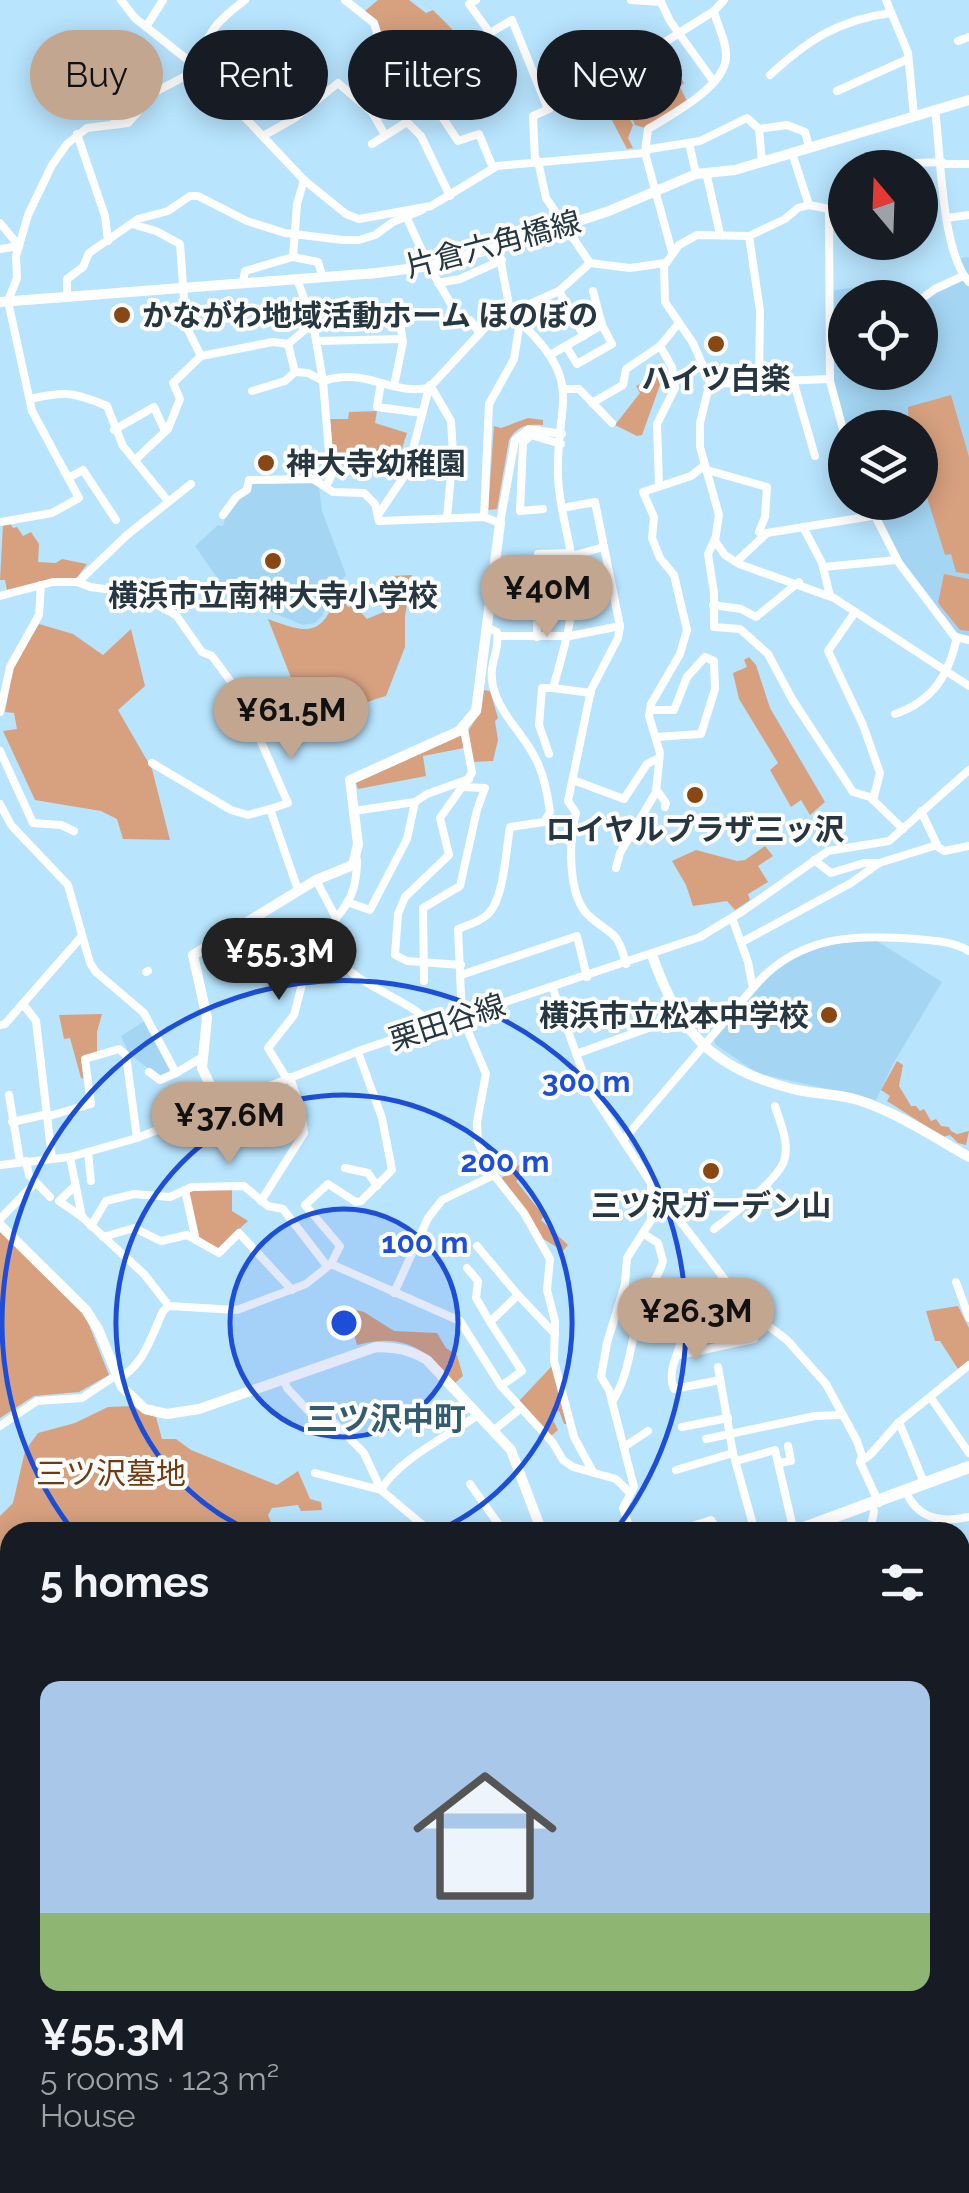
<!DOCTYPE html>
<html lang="en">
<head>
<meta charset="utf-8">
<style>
  :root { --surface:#171b24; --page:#20242c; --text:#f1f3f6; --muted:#9ea1a6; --line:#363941; --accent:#c2a690 }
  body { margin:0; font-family:Raleway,"Noto Sans JP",sans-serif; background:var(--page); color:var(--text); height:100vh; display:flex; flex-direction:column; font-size:38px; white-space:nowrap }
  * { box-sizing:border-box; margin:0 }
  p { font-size:32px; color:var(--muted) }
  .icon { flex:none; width:55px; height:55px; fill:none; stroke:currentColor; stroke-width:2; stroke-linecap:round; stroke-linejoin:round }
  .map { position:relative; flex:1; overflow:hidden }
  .sheet { position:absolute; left:0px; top:1522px; width:970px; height:672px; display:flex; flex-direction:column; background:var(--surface); border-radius:30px 30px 0 0; box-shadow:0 5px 25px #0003 }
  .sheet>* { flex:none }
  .guide { position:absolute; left:30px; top:30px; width:910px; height:90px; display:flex; gap:20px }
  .needle { width:65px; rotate:341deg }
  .fabs { position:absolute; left:828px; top:150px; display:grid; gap:20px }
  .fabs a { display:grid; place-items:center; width:110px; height:110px; border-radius:50%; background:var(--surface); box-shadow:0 5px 25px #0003; font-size:50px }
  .price { position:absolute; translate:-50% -85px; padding:0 22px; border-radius:35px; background:var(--accent); color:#111; font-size:32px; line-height:65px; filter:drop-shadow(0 2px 5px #0008) }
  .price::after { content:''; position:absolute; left:50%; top:60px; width:30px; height:22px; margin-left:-15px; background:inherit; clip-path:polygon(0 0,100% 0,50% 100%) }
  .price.current { background:#222; color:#fff }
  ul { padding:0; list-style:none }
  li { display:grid; align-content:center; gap:20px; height:530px; padding:0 40px }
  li+li { border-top:2px solid var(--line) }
  li span { display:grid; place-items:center; height:310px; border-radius:20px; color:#555 }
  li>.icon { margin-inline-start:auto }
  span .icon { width:180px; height:180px; fill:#fffc; stroke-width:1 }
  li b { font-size:42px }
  h2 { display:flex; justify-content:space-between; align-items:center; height:120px; padding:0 40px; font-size:42px }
  .pill { padding:0 35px; border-radius:45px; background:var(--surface); box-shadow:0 5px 25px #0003; font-size:35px; line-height:90px }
  .pill.current { background:var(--accent); color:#111 }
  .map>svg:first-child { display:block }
  .built { fill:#a4d6f4 }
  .green { fill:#d7a17f }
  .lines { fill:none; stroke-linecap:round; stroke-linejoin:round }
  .stream { stroke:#aea2dd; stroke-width:2.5 }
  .street { stroke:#fff; stroke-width:8 }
  .secondary { stroke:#fff; stroke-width:10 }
  .highway { stroke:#fff; stroke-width:12 }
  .ring { fill:none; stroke:#1d4ed8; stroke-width:5 }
  .poi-dot { fill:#884713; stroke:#fdfdfd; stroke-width:4 }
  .labels { text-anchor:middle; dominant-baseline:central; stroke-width:8; stroke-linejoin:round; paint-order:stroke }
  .street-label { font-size:30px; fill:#263741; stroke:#fdfdfd }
  .poi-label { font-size:30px; font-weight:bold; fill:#263741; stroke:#fdfdfd }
  .park-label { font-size:30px; fill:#713b12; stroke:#fdfdfd }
  .neighbourhood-label { font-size:32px; font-weight:bold; fill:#345c71; stroke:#fdfdfd }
  .centre { fill:#1d4ed8; stroke:#fdfdfd; stroke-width:5 }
  .ring-label { font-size:30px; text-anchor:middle; font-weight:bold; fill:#1d4ed8; stroke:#fdfdfd; stroke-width:8; stroke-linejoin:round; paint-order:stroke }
</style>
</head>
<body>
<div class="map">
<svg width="969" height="2193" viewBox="0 0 969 2193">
  <rect width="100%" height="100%" fill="#b8e4fd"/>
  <g class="built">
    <polygon points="969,257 969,640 957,637 897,560 869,503 920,502 920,428 845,428 834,398 831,291 891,281 895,297 845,298 845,372 920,372 920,300 963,276 956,259"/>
    <polygon points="311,483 319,487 322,511 346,575 333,593 322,616 315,623 303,625 266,610 264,604 220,582 195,546 218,525 223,526 226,515 253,484"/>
    <polygon points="877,941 942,982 893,1064 876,1100 757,1073 715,1044 714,1039 773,972 796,956 834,942"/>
    <polygon points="145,1021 170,1068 169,1072 160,1077 129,1054 121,1036"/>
    <polygon points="395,2185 652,2185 645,2193 403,2193"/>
  </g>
  <g class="green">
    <polygon points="378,0 409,0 426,13 433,10 452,29 450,35 438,42 448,59 464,52 481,79 486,76 488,79 485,86 493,98 485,100 479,87 446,100 441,93 431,98 381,41 375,21 365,11"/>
    <polygon points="595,45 614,78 611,81 633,125 628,138 633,148 627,149 583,65 592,60 586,50"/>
    <polygon points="666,54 684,83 680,87 687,101 645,128 635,125 613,81"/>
    <polygon points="659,374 660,385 642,435 637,436 615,425 640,393 636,386"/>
    <polygon points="951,395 969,457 969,574 956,572 951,554 945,555 920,475 920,428 909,427 908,407"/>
    <path d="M 377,411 L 375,423 L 407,433 L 397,464 C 374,456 355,462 333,456 L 330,419 L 348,419 L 349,412 Z"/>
    <path d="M 528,418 L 543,420 L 543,425 C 527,424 518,425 509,440 L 497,509 L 488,510 L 494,426 L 501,428 Z"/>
    <polygon points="10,523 13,528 17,527 23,536 31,532 39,544 38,562 56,563 62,559 87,564 76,579 7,591 5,580 0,580 3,524"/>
    <polygon points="944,574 969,579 969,631 960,630 938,603"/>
    <path d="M 412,575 L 405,616 L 405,647 L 386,696 C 358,703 338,721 308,721 L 268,619 C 308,634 321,637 338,594 L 348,607 L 354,605 L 367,619 L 393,608 L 392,576 Z"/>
    <polygon points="39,624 73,634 103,655 131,629 145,686 118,710 152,769 170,840 123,839 117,819 101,811 35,800 3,731 17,729 14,713 5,712 13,668"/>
    <polygon points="749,657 756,665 770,708 825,802 810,815 801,800 791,807 770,770 778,763 739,699 733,673 747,667 744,660"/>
    <polygon points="484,690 490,691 498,718 495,721 498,740 493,761 473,762 468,731 481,711"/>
    <polygon points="461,735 464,748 423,756 426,776 358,789 356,783"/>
    <polygon points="765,846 773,856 758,866 768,882 748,894 750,900 735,910 727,901 693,906 686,885 672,861 696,850 737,861 745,860"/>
    <polygon points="102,1014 97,1032 97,1052 83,1057 85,1079 81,1078 70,1038 64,1039 59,1015"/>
    <polygon points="897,1061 903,1065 899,1086 911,1106 916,1106 920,1111 924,1109 931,1121 936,1119 941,1126 949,1127 951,1131 957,1134 969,1131 966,1145 958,1143 950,1135 943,1137 887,1101 890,1096 881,1090"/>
    <polygon points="520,1164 526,1172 516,1181 544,1216 541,1220 568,1245 563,1251 540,1237 499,1180"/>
    <polygon points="232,1189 232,1211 248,1221 217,1249 197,1235 189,1195 190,1191"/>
    <polygon points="0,1230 85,1315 109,1375 79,1392 34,1396 0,1418"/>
    <polygon points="958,1306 969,1328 969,1362 958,1369 940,1341 935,1341 926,1311"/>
    <path d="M 347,1308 L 364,1312 L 394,1331 L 437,1333 L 446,1348 L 457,1355 L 463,1376 L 455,1383 C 426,1349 404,1332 357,1345 Z"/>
    <polygon points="552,1366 567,1424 564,1424 559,1411 550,1414 558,1430 551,1436 519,1401"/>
    <polygon points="133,1406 145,1414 156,1417 162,1439 176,1439 191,1450 277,1485 298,1471 310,1499 321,1502 322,1510 301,1511 298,1505 272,1508 268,1515 275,1532 10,1532 10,1590 0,1592 0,1516 13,1503 25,1451 38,1433 75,1423 108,1407"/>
    <polygon points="10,1973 10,2182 0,2178 0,1974"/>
    <polygon points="18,2185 219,2185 223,2193 38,2193"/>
  </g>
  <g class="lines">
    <polyline class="stream" points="0,1877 10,1871"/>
    <g class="street">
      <polyline points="121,0 135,18 199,69 304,180 346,214 359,219 431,206 497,166 645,153 650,149 700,141 747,118 759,129 787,125 805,132 809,147"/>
      <polyline points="345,0 374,23 380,42 425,91 458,141 479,134 493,168"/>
      <polyline points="476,0 469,4 490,33"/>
      <polyline points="631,0 661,2"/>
      <polyline points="660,0 670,21 714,82"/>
      <polyline points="886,0 908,53 914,116"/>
      <polyline points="146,27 163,0"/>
      <polyline points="958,41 969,37"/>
      <polyline points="456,53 512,20 548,109"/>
      <polyline points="638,59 714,11"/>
      <polyline points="110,63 143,107"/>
      <path d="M 770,75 C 808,40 838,20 891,13"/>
      <polyline points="85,83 119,124"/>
      <polyline points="837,91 908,59"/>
      <path d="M 935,110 C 941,154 941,251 969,282"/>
      <polyline points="759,129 762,162"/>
      <polyline points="77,134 105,216 108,241"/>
      <polyline points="263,136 295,118 338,83 372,112 385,135"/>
      <polyline points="689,143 696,174"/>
      <polyline points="372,144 407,122 421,136 450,196"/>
      <polyline points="792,153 809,205"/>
      <polyline points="535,161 533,116 549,109"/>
      <polyline points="538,161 546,198 590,263"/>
      <polyline points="942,164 969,164"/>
      <polyline points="909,168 915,163 942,162"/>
      <polyline points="706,172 720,234"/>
      <polyline points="845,204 829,209 809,205 798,208 785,219 749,236 697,235 679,245 664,266 665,302 693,343 710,382 700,423 700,447 719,515 715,541 725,555 739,564 834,598 969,686"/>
      <polyline points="829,209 830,381 845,437"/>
      <polyline points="406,216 429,266 460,320 470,320 480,333"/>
      <polyline points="947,218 969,215"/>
      <polyline points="0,223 19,246"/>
      <polyline points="132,224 156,231 180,244 186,326 201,356"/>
      <polyline points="749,236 760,311 759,382"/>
      <polyline points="498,247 512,321"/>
      <polyline points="0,249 19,246"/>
      <path d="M 672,252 L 645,153 L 648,129 C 671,115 725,87 726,57 C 727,41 717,26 714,11 L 724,0"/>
      <polyline points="293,257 297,204 304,180"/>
      <polyline points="297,279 313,323"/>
      <polyline points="243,282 245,271 293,257 318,262 323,278"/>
      <polyline points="438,283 460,279 502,260"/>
      <polyline points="559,291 584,336"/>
      <polyline points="67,296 67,279 83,267 89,253 138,219 168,211 190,196 198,196 247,221 285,233 343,240 359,240 375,235 393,222 422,210"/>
      <polyline points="920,300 935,289 963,276"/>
      <polyline points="317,341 402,339"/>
      <polyline points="288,344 295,372"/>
      <polyline points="566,346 577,364 612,344 602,325 593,291"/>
      <polyline points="550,355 602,325"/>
      <polyline points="793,380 815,456"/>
      <polyline points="381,383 377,407 422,413"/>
      <polyline points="710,384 830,379"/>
      <polyline points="430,385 451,421 453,453 447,518"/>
      <polyline points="394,386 403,342 397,302"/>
      <polyline points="565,389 579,389 612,423"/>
      <path d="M 252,391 L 285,381 L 295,372 L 308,373 L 323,381 C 368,367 387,395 429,388"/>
      <path d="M 30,399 C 65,391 74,392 107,406 L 123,446 L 168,501"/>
      <polyline points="592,403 623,385 626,369 660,346"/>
      <polyline points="114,430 154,407 165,431"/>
      <polyline points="136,459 168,429 180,399 173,383 201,356 273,342 288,344 313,323 323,381 331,476 326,487"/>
      <polyline points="707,470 767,487 765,517 759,532 762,535"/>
      <polyline points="68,478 83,470 116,520"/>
      <polyline points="191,484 127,535 78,582 90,587 135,593 176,615 202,652 212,656 240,694 288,803 270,809 298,890"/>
      <polyline points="659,486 657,424 675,388 672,367 660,346 679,323"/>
      <polyline points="868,502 899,563 955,637 969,640"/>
      <path d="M 562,508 L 595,502 L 620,626 L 618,638 L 591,690 L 568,801 L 576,813 C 569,839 567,894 588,915 C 612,937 617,928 626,964"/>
      <polyline points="543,509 520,511 523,443 531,435 561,444"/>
      <polyline points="223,515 236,497 247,490 249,480 313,479 333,492 364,493 375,504 379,521 484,517 500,523 515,440 529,429 562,434"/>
      <path d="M 378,515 L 407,472 L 429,388 L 493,319 L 520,322 C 587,384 555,403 558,477 C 559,505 568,533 572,560 C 578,605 565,646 553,688 L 542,688 L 539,725 L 549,754"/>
      <polyline points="484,517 489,404 514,359 520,322 530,304 559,291 590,263 630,268 665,263"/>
      <path d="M 1,522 L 52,513 L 79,498 L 32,411 L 8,301 L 17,278 L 16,256 L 28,215 L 52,165 L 67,144 L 87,128 L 128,123 L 155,92 L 199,69 C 203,35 218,20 245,0"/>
      <polyline points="803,527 822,563 830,596"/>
      <polyline points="715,539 708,554 714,593 714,627 740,629 768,654 792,699 853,792 870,797 903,829"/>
      <polyline points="571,556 604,547"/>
      <polyline points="736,562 767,533 872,516"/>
      <polyline points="823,567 897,560"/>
      <polyline points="0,596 53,582 78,582"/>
      <polyline points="571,603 613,593"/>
      <polyline points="713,605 741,609 756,617 799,582"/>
      <polyline points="855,612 828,651 863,725 880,773 873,800"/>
      <path d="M 487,627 L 497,632 C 501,653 485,665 495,693 C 504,720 529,739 539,766 C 545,780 548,797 550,812 L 544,822 L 510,827 C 506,850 504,899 488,914 C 480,922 468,925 458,929 L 462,1017 L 486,1074 L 477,1122 L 478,1142 L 494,1175 L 524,1213 L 550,1259 L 547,1290 L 555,1321 L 554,1361 L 574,1437 L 593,1472"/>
      <polyline points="498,636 570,636 620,626"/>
      <polyline points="537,637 538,554 571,553"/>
      <polyline points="553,688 591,693"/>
      <polyline points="650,710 674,710 687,677 705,657 714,661 715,689 701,734 656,737"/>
      <polyline points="0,712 10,667 39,615 41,585"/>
      <path d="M 895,714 C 933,701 949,675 957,637"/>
      <polyline points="0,751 33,823 61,825 74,831"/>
      <polyline points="152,763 231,810 248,815 270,809"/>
      <polyline points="573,780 624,799 647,764 659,758"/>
      <polyline points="656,789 666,803 665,807"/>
      <polyline points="0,804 11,825 68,885 90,963 96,972 144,1013 176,1073 201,1058"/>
      <polyline points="354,811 415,802 427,794 469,779"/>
      <polyline points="921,811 938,847 944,851 969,846"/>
      <path d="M 357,860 C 357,875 355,891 346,905 C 338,917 330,922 331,938 C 334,983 408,994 433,1026"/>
      <polyline points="814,860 831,873 864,863 879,863"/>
      <polyline points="616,868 620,853 656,792 660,753 649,716 651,704 680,654 687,630 674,575 660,558 652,538 654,517 643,492 691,476 705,465"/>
      <polyline points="316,880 335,916"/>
      <polyline points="347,902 370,910 407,839 415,802"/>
      <polyline points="732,918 748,962 752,984"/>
      <polyline points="742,942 851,883 879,863 937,845"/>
      <polyline points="461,965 407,961 395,955 398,914 405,897 449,855 440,818 472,773 464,729"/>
      <polyline points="146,972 148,971"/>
      <polyline points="461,975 577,936 587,977"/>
      <polyline points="424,981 423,908 460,886 477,810 485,788 463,787"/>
      <polyline points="553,989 588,1087 651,1183 651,1220 627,1258 625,1284 607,1343 601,1377 609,1390 634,1487 623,1508 631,1532"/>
      <polyline points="23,1004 36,1021 52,1159"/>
      <polyline points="0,1025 5,1024 82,936"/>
      <polyline points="576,1054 679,1017"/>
      <polyline points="149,1072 160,1080 176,1073"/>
      <polyline points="287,1079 268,1048 294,1015 310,954 331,935"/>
      <polyline points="9,1095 20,1161"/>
      <polyline points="49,1116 91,1104 85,1059 119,1049 126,1055 137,1138"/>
      <polyline points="12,1122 48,1114"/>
      <path d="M 624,1139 L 759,981 C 803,935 857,934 917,939 C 935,941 953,941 969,951"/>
      <polyline points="88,1152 91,1181"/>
      <polyline points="70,1157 82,1217 144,1274 169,1306"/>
      <polyline points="26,1161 29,1175 50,1197"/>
      <polyline points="0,1165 70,1157 137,1138 364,1049 700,937 743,911 828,851 889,841 969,770"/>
      <polyline points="345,1168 368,1173 377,1186"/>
      <polyline points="651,1183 749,1311 787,1340 826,1384 857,1441 862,1456 860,1462 879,1503"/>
      <polyline points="74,1187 59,1201 82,1217"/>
      <polyline points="185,1190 195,1236"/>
      <polyline points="261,1201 304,1133 301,1110 290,1077"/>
      <polyline points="0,1219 35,1183"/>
      <polyline points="91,1226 106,1201 134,1194 170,1197 192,1187 244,1186 268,1206 283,1209 327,1266"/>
      <path d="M 714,1229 C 731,1216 777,1181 784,1161 C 790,1144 780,1122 775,1106"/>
      <polyline points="103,1237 134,1228 161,1241 187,1235 219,1253 239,1233 292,1290"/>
      <polyline points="477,1246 518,1295"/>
      <polyline points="331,1264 340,1246 305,1205 328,1184 356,1202 361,1201 392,1170 382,1118 358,1052"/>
      <polyline points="467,1268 478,1281 476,1298 490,1322"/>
      <polyline points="956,1282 969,1318"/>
      <polyline points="394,1293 428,1218 442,1200 494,1175"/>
      <path d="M 683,1333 C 680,1353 666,1370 674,1389 L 720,1380"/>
      <polyline points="680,1355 754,1339 752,1314"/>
      <polyline points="718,1367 733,1453 755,1532"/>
      <path d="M 117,1379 C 143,1368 152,1335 163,1311 L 169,1306 L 237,1310 L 306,1284 L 331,1264 L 460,1321 L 501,1386 L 553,1443 L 563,1460 L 573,1467 L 616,1479 L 629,1492"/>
      <polyline points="284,1379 287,1388 315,1418 331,1419 364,1453 381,1490 431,1532"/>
      <polyline points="501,1386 522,1371 490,1322 518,1295 555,1334"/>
      <polyline points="931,1398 969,1453"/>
      <path d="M 612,1402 C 629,1376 631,1342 639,1312 C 644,1294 658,1280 663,1261 L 658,1243 L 644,1234"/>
      <polyline points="899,1422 925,1485"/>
      <polyline points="0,1426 37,1401 82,1398 115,1376"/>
      <polyline points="682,1427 728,1418"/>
      <polyline points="494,1430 520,1409"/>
      <polyline points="706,1439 815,1416 841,1415"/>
      <polyline points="624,1447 648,1431"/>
      <polyline points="736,1461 775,1450 794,1532"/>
      <polyline points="860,1462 870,1455 899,1422 969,1365"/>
      <polyline points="779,1463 791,1461 788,1446"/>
      <polyline points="676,1470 733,1453"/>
      <polyline points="315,1473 381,1490"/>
      <polyline points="470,1484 504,1532"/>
      <path d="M 381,1490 C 397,1460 450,1435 478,1415"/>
      <path d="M 909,1498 C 923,1521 945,1522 969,1517"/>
      <polyline points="674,1532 711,1520 719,1532"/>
      <polyline points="870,1532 874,1511"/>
      <polyline points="0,1598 10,1595"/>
      <polyline points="960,1611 969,1597"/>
      <polyline points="960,1646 969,1648"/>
      <polyline points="0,1754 10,1751"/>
      <polyline points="0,1799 10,1827"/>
      <polyline points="960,1867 969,1862"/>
      <polyline points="960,1970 969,1963"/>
      <polyline points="960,2090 969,2101"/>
      <polyline points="219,2185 223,2193"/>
      <polyline points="261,2185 273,2193"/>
      <polyline points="955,2185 959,2193"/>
      <polyline points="378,2188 396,2189 400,2193"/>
      <polyline points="42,2193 54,2185"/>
      <polyline points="307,2193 313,2185"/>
      <polyline points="846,2193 850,2185"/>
      <polyline points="917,2193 922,2185"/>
    </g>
    <g class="secondary">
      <polyline points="0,302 377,273 429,266 498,247 609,211 696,174 735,170 969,100"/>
      <path d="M 652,955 C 680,1034 713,1070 797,1090 C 817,1094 838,1094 858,1100 C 896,1112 934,1137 969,1157"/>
      <polyline points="220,1106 202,1068 207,1018 193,955 316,880 353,865 358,844 350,780 459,731 476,711 500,523"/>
      <path d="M 0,1225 L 86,1310 L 98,1329 L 122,1387 L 145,1409 L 167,1414 L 199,1409 L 376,1347 C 396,1347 410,1350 427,1360 L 511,1450 L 542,1532"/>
      <polyline points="960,1721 969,1720"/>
      <polyline points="960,2006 969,1999"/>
      <polyline points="0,2178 10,2182"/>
      <polyline points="18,2185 38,2193"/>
      <polyline points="652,2193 660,2185"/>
    </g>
    <g class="highway">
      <polyline points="793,1532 969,1467"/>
      <polyline points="0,1811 10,1807"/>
    </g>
  </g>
  <circle cx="344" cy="1323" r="114" fill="#1d4ed8" fill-opacity=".12"/>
  <g class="ring">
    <circle cx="344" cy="1323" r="114"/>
    <path d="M253 1532A228 228 0 1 1 435 1532"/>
    <path d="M73 1531A342 342 0 1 1 615 1531"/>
  </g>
  <g class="poi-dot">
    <circle cx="122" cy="315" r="10"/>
    <circle cx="716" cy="344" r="10"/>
    <circle cx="266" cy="463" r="10"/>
    <circle cx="273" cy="561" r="10"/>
    <circle cx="695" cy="795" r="10"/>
    <circle cx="829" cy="1015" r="10"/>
    <circle cx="711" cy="1171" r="10"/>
  </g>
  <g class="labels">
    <g class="street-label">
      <text transform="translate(493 244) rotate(-15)">片倉六角橋線</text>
      <text transform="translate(447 1022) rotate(-18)">栗田谷線</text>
    </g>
    <g class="poi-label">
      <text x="142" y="315" text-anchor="start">かながわ地域活動ホーム ほのぼの</text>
      <text x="716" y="378">ハイツ白楽</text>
      <text x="286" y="463" text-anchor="start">神大寺幼稚園</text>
      <text x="273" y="595">横浜市立南神大寺小学校</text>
      <text x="695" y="829">ロイヤルプラザ三ッ沢</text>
      <text x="809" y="1015" text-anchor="end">横浜市立松本中学校</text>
      <text x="711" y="1205">三ツ沢ガーデン山</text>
    </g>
    <g class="park-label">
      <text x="111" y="1473">三ツ沢墓地</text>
    </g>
    <g class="neighbourhood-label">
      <text x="386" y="1418">三ツ沢中町</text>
    </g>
  </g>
  <circle cx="344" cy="1323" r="15" class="centre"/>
  <g class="ring-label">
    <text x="586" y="1092">300 m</text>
    <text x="505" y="1172">200 m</text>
    <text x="425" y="1253">100 m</text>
  </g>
</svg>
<div class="fabs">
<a><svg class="needle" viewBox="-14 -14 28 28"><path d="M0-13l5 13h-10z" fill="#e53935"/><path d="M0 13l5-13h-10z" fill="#9ea1a6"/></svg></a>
<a><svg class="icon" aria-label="locate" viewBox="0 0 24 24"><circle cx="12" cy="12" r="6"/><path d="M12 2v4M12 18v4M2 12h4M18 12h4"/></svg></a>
<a><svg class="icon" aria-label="layers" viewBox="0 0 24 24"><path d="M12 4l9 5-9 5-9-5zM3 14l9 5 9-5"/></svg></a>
</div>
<b class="price" style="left:547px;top:640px">¥40M</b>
<b class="price" style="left:291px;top:762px">¥61.5M</b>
<b class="price current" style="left:279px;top:1003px">¥55.3M</b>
<b class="price" style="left:229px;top:1167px">¥37.6M</b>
<b class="price" style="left:696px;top:1363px">¥26.3M</b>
<div class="guide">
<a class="pill current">Buy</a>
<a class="pill">Rent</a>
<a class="pill">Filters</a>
<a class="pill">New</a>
</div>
<section class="sheet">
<h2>5 homes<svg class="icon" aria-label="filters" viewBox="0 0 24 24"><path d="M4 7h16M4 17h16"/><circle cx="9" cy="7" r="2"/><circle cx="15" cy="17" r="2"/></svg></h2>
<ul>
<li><span style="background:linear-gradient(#a9c7e8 75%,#8fb573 0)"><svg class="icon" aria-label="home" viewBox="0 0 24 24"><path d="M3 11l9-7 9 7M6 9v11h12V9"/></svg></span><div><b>¥55.3M</b><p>5 rooms · 123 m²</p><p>House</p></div></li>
</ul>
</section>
</div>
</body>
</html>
